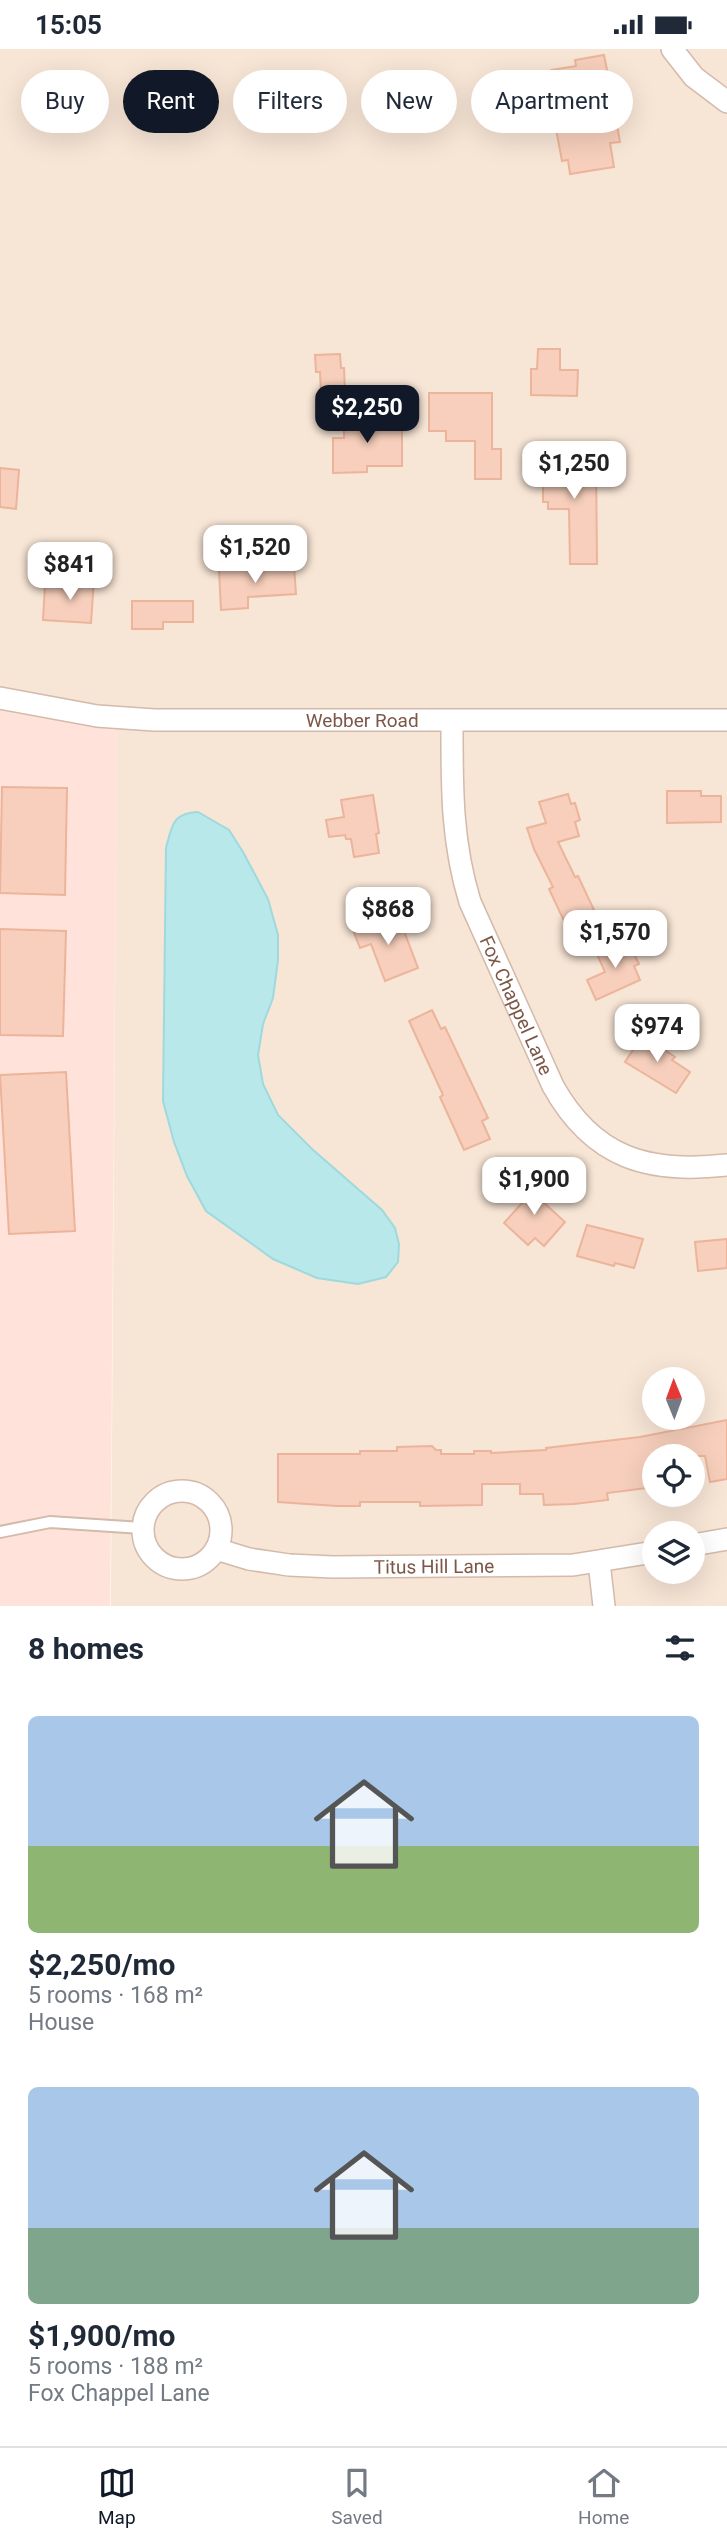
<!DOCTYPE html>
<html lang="en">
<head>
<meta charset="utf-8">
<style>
  :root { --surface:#fff; --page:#f6f6f7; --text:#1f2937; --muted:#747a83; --line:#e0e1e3; --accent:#111827 }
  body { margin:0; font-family:Roboto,sans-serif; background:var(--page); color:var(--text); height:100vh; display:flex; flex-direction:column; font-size:26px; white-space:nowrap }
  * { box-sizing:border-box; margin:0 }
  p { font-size:23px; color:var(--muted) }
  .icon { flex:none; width:38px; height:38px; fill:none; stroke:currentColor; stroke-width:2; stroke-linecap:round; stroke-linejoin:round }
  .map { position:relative; height:1557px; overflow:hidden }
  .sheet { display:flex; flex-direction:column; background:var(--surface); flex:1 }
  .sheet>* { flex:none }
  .guide { position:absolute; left:21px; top:21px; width:686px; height:63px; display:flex; gap:14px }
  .needle { width:46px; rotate:359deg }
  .buttons { position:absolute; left:642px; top:1318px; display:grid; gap:14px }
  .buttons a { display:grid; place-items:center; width:63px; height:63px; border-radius:50%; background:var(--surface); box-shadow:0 7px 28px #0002; font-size:35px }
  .price { position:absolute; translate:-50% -60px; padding:0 16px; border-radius:14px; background:#fff; color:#222; font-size:23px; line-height:46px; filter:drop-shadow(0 2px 4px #0008) }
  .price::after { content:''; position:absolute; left:50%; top:42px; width:21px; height:16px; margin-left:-10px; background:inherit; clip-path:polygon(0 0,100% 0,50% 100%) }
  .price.active { background:var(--accent); color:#fff }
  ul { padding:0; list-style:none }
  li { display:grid; align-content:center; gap:14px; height:371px; padding:0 28px }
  li span { display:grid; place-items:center; height:217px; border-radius:10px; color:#555 }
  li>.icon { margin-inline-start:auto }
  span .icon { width:126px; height:126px; fill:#fffc; stroke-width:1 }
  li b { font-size:30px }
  h2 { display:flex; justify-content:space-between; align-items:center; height:84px; padding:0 28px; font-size:30px }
  .chip { padding:0 24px; border-radius:32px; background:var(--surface); box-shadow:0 7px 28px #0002; font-size:24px; line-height:63px }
  .chip.active { background:var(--accent); color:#fff }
  .status { display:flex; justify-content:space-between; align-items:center; height:49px; padding:0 35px; background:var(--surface); direction:ltr }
  .status svg { height:19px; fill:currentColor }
  .tab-bar { display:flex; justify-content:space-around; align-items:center; height:98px; border-top:2px solid var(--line); background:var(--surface); font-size:19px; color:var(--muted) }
  .tab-bar a { display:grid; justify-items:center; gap:4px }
  .tab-bar .active { color:var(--accent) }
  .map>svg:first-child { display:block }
  .residential { fill:#f7e5d5; fill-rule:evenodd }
  .commercial { fill:#ffe3db }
  .water { fill:#b9e8eb; stroke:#9ed9de; stroke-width:2 }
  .building { fill:#f7cfbc; stroke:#ecb49a; stroke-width:2 }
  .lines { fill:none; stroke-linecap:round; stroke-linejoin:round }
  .service-casing { stroke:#d3baab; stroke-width:14 }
  .minor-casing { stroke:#d3baab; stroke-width:24 }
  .service { stroke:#fff; stroke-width:10 }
  .minor { stroke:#fff; stroke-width:21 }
  .labels { text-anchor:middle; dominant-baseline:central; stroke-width:7; stroke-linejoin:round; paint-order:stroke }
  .street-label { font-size:19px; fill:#7c5748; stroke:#fff8f0 }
</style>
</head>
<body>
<div class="status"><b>15:05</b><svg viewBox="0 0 49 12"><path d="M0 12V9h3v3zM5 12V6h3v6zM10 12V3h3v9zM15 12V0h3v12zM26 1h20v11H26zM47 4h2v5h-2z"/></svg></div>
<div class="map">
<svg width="727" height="1557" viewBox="0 0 727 1557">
  <rect width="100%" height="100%" fill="#fff4e8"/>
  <g class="residential">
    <polygon points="0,0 727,0 727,660 250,662 141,659 75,654 0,640"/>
    <path d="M 117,676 L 727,680 L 727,1557 L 111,1557 ZM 654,1330 L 693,1330 L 693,1368 L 654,1368 ZM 654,1407 L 693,1407 L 693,1446 L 654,1446 ZM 654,1484 L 693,1484 L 693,1522 L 654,1522 Z"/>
  </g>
  <polygon class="commercial" points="0,654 117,676 110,1557 0,1557"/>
  <path class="water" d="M 198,763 L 229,781 L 243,803 L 268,850 L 278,886 L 278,911 L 273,949 L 263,975 L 258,1006 L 263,1035 L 278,1066 L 312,1100 L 382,1161 L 395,1179 L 399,1195 L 398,1213 L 386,1228 L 358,1235 L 317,1229 L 273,1210 L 206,1162 L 187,1127 L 174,1093 L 163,1052 L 166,799 C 172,777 172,764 198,763 Z"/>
  <g class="building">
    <polygon points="604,6 609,31 598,33 605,72 616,70 620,93 610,94 614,118 570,125 568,111 562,112 556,80 562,79 556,46 553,46 551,21 576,17 575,11"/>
    <polygon points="538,300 560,300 560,321 578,321 577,347 531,346 531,320 537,320"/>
    <polygon points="340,305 341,319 344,319 345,344 321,345 320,323 316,323 315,306"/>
    <polygon points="429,344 492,344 492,400 501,400 501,430 475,430 475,392 446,392 446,382 429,382"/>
    <polygon points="373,367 377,371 389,371 389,375 402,374 402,417 367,417 367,423 333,424 333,389 344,389 344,368"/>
    <polygon points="546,402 563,402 563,409 596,409 597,515 570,515 569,460 548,460 548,453 543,453 543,419 546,419"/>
    <polygon points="0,419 19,421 16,460 0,458"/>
    <polygon points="294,516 296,545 248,548 248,559 221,561 219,521"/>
    <polygon points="75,528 94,530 91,574 43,571 45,536 74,538"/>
    <polygon points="132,552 193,552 193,573 163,573 163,580 132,580"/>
    <polygon points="2,738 67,739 65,846 0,844"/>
    <polygon points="667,742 701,742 701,747 721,747 721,773 667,774"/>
    <polygon points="568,745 571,755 575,754 580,771 575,773 579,787 558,793 575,828 578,827 594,861 565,874 549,840 553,838 534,800 527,779 546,774 539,753"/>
    <polygon points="373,746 379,784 376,785 379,804 354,808 351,790 346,790 345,786 329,788 326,771 344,768 341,751"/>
    <polygon points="392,866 399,884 404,882 418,919 385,932 371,895 360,899 353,881"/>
    <polygon points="0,880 66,882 63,987 0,986"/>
    <polygon points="622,891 627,901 631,899 639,915 634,917 640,931 596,951 587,931 605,923 596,903"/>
    <polygon points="432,961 441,980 445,978 488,1069 482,1072 490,1090 464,1101 440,1048 443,1046 409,972"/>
    <polygon points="643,986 675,1008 672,1011 690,1023 676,1044 625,1013"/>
    <polygon points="66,1023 75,1182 9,1185 0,1026"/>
    <polygon points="531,1131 547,1146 542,1152 565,1173 544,1197 535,1189 528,1196 504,1174 522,1154 515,1148"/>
    <polygon points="587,1176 643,1190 634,1219 615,1214 614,1217 577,1207"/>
    <polygon points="727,1190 727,1219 698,1222 695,1193"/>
    <polygon points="727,1371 727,1430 710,1433 705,1407 654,1407 654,1438 607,1444 608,1451 574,1455 544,1456 543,1445 520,1445 520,1435 482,1435 482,1456 420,1457 420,1453 360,1453 360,1457 337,1457 278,1453 278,1405 360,1405 360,1402 397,1402 397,1398 432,1397 436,1401 441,1401 441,1405 474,1405 474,1402 491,1402 491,1404 546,1401 546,1399 640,1388"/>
  </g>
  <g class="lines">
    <g class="service-casing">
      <polyline id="service" points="0,1483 50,1473 142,1479"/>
    </g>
    <g class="minor-casing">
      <g id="minor">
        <polyline points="672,0 694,28 727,53"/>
        <path id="s1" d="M 0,649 L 97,667 L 154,671 L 727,671"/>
        <path id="s2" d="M 452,672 C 452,736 451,791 470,853 L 553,1037 C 593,1109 648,1125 727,1116"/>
        <circle cx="182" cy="1481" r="39"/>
        <polyline points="693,1496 727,1490"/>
        <path id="s3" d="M 216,1500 L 249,1510 L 289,1516 L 333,1518 L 573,1516 L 654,1503"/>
        <polyline points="599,1513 604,1557"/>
      </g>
    </g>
    <use href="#service" class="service"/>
    <use href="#minor" class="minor"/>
  </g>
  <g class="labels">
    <g class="street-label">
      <text stroke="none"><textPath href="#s1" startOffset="364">Webber Road</textPath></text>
      <text stroke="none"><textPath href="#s2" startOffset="296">Fox Chappel Lane</textPath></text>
      <text stroke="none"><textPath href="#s3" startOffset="220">Titus Hill Lane</textPath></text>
    </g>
  </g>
</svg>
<div class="buttons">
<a><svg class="needle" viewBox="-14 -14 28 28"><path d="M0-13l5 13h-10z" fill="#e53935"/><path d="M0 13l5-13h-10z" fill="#747a83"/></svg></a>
<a><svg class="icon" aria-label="locate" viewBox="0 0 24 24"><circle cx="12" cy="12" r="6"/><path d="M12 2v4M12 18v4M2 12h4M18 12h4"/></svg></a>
<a><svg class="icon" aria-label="layers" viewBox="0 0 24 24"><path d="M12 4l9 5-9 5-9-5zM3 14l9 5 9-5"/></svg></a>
</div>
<b class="price active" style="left:367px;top:396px">$2,250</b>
<b class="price" style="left:574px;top:452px">$1,250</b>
<b class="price" style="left:255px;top:536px">$1,520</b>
<b class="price" style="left:70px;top:553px">$841</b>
<b class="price" style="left:388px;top:898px">$868</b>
<b class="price" style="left:615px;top:921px">$1,570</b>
<b class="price" style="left:657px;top:1015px">$974</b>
<b class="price" style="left:534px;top:1168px">$1,900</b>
<div class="guide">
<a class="chip">Buy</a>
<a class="chip active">Rent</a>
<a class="chip">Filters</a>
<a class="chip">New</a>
<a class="chip">Apartment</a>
</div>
</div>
<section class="sheet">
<h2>8 homes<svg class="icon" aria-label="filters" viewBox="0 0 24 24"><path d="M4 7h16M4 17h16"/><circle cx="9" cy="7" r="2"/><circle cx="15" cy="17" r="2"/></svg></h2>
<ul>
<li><span style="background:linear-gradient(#a9c7e8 60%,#8fb573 0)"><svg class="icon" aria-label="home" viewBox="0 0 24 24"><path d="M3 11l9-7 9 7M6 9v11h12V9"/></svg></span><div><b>$2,250/mo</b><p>5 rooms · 168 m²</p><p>House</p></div></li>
<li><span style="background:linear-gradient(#a9c7e8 65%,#7fa58c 0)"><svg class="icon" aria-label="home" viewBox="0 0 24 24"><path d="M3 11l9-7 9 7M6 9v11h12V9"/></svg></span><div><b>$1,900/mo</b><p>5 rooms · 188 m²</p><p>Fox Chappel Lane</p></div></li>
</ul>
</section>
<nav class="tab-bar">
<a class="active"><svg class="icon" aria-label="map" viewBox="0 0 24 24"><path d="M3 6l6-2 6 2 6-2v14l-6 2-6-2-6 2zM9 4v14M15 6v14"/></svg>Map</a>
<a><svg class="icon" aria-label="saved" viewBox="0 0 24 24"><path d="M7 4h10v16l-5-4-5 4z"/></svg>Saved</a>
<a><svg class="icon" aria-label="home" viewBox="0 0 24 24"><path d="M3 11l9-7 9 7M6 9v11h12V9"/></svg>Home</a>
</nav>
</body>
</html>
